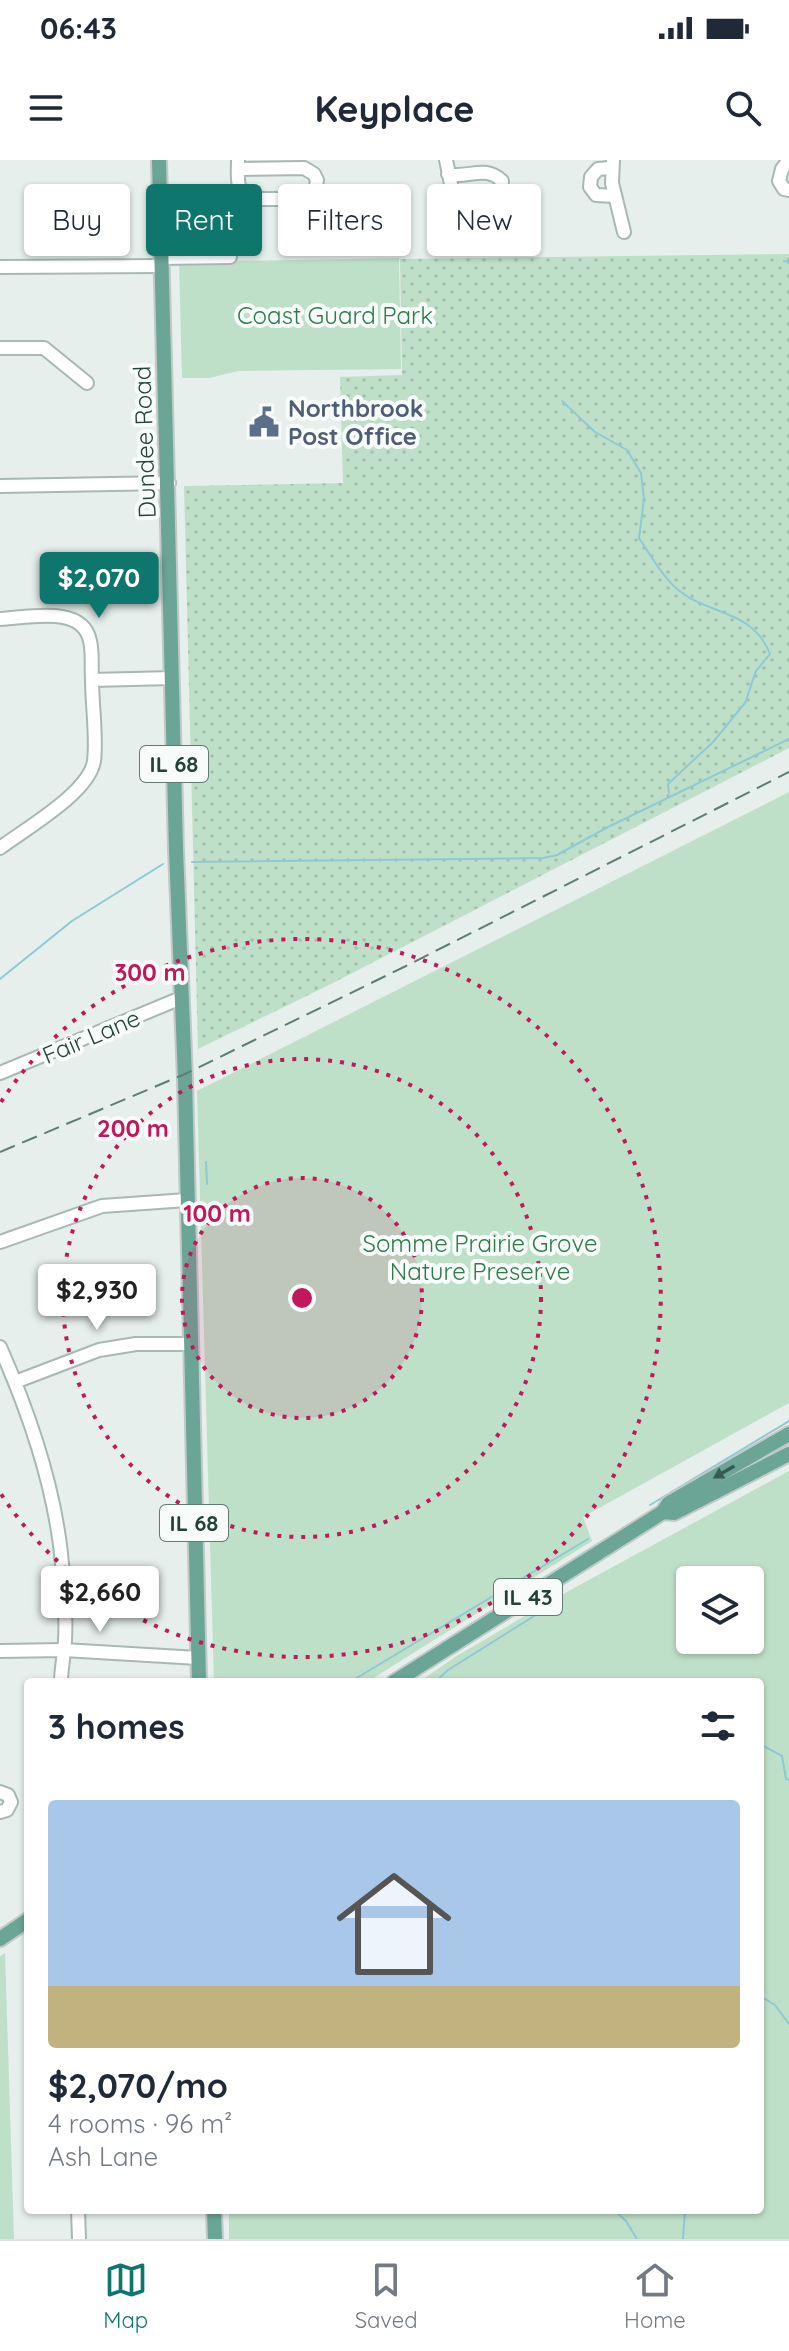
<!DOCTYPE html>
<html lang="en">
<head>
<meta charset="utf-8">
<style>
  :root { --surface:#fff; --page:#f2f2f3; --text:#1f2937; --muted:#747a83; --line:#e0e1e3; --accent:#0f766e }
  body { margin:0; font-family:Quicksand,sans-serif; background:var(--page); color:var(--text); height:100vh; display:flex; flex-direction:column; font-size:30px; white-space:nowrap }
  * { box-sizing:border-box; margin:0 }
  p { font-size:26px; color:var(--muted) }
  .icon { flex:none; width:44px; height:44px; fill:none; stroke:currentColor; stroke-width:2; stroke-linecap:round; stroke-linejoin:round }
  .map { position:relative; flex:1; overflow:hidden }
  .details { position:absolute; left:24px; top:1518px; width:740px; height:536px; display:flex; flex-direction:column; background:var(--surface); border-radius:8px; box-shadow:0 2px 6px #0004 }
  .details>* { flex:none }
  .top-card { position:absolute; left:24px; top:24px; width:742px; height:72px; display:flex; gap:16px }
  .tools { position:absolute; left:676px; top:1406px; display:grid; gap:16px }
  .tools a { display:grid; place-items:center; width:88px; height:88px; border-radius:8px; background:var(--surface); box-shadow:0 2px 6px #0004; font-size:40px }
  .price { position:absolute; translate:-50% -68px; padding:0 18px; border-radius:8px; background:#fff; color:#222; font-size:26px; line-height:52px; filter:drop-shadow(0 2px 4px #0008) }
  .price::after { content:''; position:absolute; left:50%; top:48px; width:24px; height:18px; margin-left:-12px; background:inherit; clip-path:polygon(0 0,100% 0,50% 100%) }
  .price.selected { background:var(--accent); color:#fff }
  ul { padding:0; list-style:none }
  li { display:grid; align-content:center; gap:16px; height:424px; padding:0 24px }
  li span { display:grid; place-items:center; height:248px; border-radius:8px; color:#555 }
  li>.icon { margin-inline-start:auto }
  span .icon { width:144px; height:144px; fill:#fffc; stroke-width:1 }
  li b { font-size:34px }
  h2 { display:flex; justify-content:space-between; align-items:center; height:96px; padding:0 24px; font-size:34px }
  .pill { padding:0 28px; border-radius:8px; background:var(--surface); box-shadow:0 2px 6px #0004; font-size:28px; line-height:72px }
  .pill.selected { background:var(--accent); color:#fff }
  .status { display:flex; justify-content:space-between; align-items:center; height:56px; padding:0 40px; background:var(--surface); direction:ltr }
  .status svg { height:22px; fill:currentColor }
  header { display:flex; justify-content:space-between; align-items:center; height:104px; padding:0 24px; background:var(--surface); font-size:36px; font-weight:700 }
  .tab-bar { display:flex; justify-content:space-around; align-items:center; height:112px; border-top:2px solid var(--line); background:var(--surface); font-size:22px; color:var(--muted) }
  .tab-bar a { display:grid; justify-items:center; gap:4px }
  .tab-bar .selected { color:var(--accent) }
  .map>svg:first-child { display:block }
  .grass { fill:url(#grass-dots) }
  .green { fill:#bfe0c8; fill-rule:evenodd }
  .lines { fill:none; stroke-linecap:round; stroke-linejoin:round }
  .stream { stroke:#8ec9d4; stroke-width:2 }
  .minor-casing { stroke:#a8b8b2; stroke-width:16 }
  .major-casing { stroke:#c2cac8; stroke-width:18 }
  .minor { stroke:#fff; stroke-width:12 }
  .major { stroke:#6aa596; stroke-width:14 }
  .rail { stroke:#5f7d75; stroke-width:2; stroke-dasharray:16 8; stroke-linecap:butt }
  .oneway { fill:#365b51 }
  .ring { fill:none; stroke:#c2185b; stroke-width:4; stroke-dasharray:4 8 }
  .labels { text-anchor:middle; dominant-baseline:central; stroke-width:8; stroke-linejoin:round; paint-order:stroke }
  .shield { fill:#f7fbf9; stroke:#637a73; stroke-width:2 }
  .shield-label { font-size:22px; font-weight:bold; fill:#24423a }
  .park-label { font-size:24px; fill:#2d7a4b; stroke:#f7fbf9 }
  .service-label { font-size:24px; font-weight:bold; fill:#4e5e75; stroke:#f7fbf9; text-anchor:start }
  .street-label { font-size:24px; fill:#24423a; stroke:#f7fbf9 }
  .centre { fill:#c2185b; stroke:#f7fbf9; stroke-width:4 }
  .ring-label { font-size:24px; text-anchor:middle; font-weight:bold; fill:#c2185b; stroke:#f7fbf9; stroke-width:8; stroke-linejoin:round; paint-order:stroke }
</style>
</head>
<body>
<div class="status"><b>06:43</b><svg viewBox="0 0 49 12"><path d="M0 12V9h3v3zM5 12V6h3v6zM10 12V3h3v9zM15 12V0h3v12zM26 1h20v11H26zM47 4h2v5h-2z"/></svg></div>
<header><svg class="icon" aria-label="menu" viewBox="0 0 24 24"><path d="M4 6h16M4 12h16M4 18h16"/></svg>Keyplace<svg class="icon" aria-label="search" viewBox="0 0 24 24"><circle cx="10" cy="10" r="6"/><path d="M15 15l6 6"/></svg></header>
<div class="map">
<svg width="789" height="2079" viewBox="0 0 789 2079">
  <defs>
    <pattern id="grass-dots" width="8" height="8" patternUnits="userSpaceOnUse" patternTransform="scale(2)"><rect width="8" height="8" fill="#bfe0c8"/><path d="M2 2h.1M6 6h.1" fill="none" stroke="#a4c1ad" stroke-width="1.8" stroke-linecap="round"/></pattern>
  </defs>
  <rect width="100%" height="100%" fill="#e6efeb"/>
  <polygon class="grass" points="789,94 789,588 329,825 198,889 184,326 343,323 340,217 402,215 400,99"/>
  <g class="green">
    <polygon points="399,98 401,209 238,211 209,218 182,218 179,102"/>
    <polygon points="789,632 789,1243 583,1357 592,1381 367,1522 214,1522 197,931"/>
    <path d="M 789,1311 L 789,2079 L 229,2079 L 229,2050 L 760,2050 L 760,1522 L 419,1522 L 455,1497 L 552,1440 ZM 690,1420 L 750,1420 L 750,1480 L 690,1480 Z"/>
    <polygon points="5,1793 14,2079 0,2079 0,1796"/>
  </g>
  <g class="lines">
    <g class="stream">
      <polyline points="784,101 789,103"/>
      <path d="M 562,241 L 595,272 L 627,290 L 641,313 L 644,339 L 639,378 C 650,394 661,415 676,428 C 707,456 752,448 770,494 L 756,511 L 745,543 L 713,582 L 668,624 L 669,633"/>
      <polyline points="192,702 543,698 557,695 608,667 789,579"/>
      <polyline points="0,819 72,761 163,704"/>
      <polyline points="206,1002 207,1024"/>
      <polyline points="650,1345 789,1261"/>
      <polyline points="350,1522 588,1379"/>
      <polyline points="435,1522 448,1510 547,1448"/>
      <polyline points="760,1584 782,1596 786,1619 789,1620"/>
      <polyline points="760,1836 775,1845 789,1864"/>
      <polyline points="614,2050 626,2061 637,2079"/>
      <polyline points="683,2079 685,2050"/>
    </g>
    <g class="minor-casing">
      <g id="minor">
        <path d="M 238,0 C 238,15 235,31 249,39 L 303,39 L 315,34 L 317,20 L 314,14 L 304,8 L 238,9"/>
        <path d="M 446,0 L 453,34 L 466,42 L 493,40 L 501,31 L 502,21 C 485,4 468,19 448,14"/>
        <polyline points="613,0 612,23 624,72"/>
        <polyline points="789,0 782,9 779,21 784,29 789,30"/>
        <polyline points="611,8 598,9 591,17 590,27 596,35 615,36"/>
        <polyline points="161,98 230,97"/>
        <polyline points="0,107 161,106"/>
        <polyline points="0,188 44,188 87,223"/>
        <polyline points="0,326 169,323"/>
        <path d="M 0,459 C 27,458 83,444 90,481 C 93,493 91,508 92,520 L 172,518"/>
        <path d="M 0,688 C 25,669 89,633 94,601 C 97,577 92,544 92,520"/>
        <polyline points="0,913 181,838"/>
        <polyline points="0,1082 102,1046 187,1040"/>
        <path d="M 0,1187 C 31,1257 59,1340 63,1418 C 65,1441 67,1468 64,1491 C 63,1502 61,1511 61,1522"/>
        <polyline points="15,1222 99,1190 136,1184 190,1184"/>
        <polyline points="0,1491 64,1490 198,1498"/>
        <polyline points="0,1632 8,1635 11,1642 7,1650 0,1652"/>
        <polyline points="78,2050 79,2079"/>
      </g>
    </g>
    <g class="major-casing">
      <g id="major">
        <polyline points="159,0 176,690 185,919 199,1522"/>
        <polyline points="663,1352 674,1353 789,1294"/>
        <polyline points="394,1522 663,1352 669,1343 789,1274"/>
        <polyline points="0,1779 28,1760"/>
        <polyline points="214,2050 215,2079"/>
      </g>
    </g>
    <use href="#minor" class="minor"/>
    <use href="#major" class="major"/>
    <polyline class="rail" points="0,992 185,914 406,806 789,612"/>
  </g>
  <defs><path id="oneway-solid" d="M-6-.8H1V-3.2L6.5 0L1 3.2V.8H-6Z" transform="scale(2)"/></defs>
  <use class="oneway" href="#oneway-solid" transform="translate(724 1312) rotate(150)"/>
  <circle cx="302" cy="1138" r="120" fill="#c2185b" fill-opacity=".12"/>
  <g class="ring">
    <circle cx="302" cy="1138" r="120"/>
    <circle cx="302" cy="1138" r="239"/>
    <path d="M1 942A359 359 0 1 1 1 1334"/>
  </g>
  <defs>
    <g id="civic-bare" transform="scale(2.4)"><path d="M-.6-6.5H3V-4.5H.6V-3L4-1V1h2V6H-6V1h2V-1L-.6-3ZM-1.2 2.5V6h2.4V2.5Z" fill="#5c6f8a" stroke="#f7fbf9" stroke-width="2.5" paint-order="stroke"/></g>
  </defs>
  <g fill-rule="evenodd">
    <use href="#civic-bare" x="264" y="262"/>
  </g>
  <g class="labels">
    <g class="shield">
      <rect x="140" y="586" width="68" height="36" rx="6"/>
      <rect x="160" y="1345" width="68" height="36" rx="6"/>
      <rect x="494" y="1419" width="68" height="36" rx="6"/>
    </g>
    <g class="shield-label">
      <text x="174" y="604">IL 68</text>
      <text x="194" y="1363">IL 68</text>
      <text x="528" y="1437">IL 43</text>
    </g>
    <g class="park-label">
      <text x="335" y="155">Coast Guard Park</text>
      <text x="480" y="1083">Somme Prairie Grove<tspan x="480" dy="28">Nature Preserve</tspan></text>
    </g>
    <g class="service-label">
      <text x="288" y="248">Northbrook<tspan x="288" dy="28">Post Office</tspan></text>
    </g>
    <g class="street-label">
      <text transform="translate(144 282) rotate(-92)">Dundee Road</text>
      <text transform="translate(91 876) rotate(-23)">Fair Lane</text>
    </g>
  </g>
  <circle cx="302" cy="1138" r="12" class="centre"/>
  <g class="ring-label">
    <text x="150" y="821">300 m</text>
    <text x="133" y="977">200 m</text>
    <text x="217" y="1062">100 m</text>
  </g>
</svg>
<div class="tools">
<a><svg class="icon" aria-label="layers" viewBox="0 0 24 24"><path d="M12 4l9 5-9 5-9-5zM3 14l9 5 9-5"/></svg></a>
</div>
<b class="price selected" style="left:99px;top:460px">$2,070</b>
<b class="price" style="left:97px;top:1172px">$2,930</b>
<b class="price" style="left:100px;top:1474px">$2,660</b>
<div class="top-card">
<a class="pill">Buy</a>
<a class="pill selected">Rent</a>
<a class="pill">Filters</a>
<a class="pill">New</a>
</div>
<section class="details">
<h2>3 homes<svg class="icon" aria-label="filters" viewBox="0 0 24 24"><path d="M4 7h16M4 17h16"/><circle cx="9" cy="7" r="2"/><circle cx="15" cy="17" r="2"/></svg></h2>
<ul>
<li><span style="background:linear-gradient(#a9c7e8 75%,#c2b280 0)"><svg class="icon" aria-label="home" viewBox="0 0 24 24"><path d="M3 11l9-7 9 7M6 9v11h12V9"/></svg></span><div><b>$2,070/mo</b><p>4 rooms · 96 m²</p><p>Ash Lane</p></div></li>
</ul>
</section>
</div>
<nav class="tab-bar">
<a class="selected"><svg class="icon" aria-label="map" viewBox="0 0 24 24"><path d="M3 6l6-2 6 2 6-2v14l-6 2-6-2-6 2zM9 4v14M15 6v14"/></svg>Map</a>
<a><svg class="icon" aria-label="saved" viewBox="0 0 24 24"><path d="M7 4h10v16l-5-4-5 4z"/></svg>Saved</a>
<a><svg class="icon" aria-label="home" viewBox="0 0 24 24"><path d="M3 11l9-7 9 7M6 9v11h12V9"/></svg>Home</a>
</nav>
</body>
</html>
